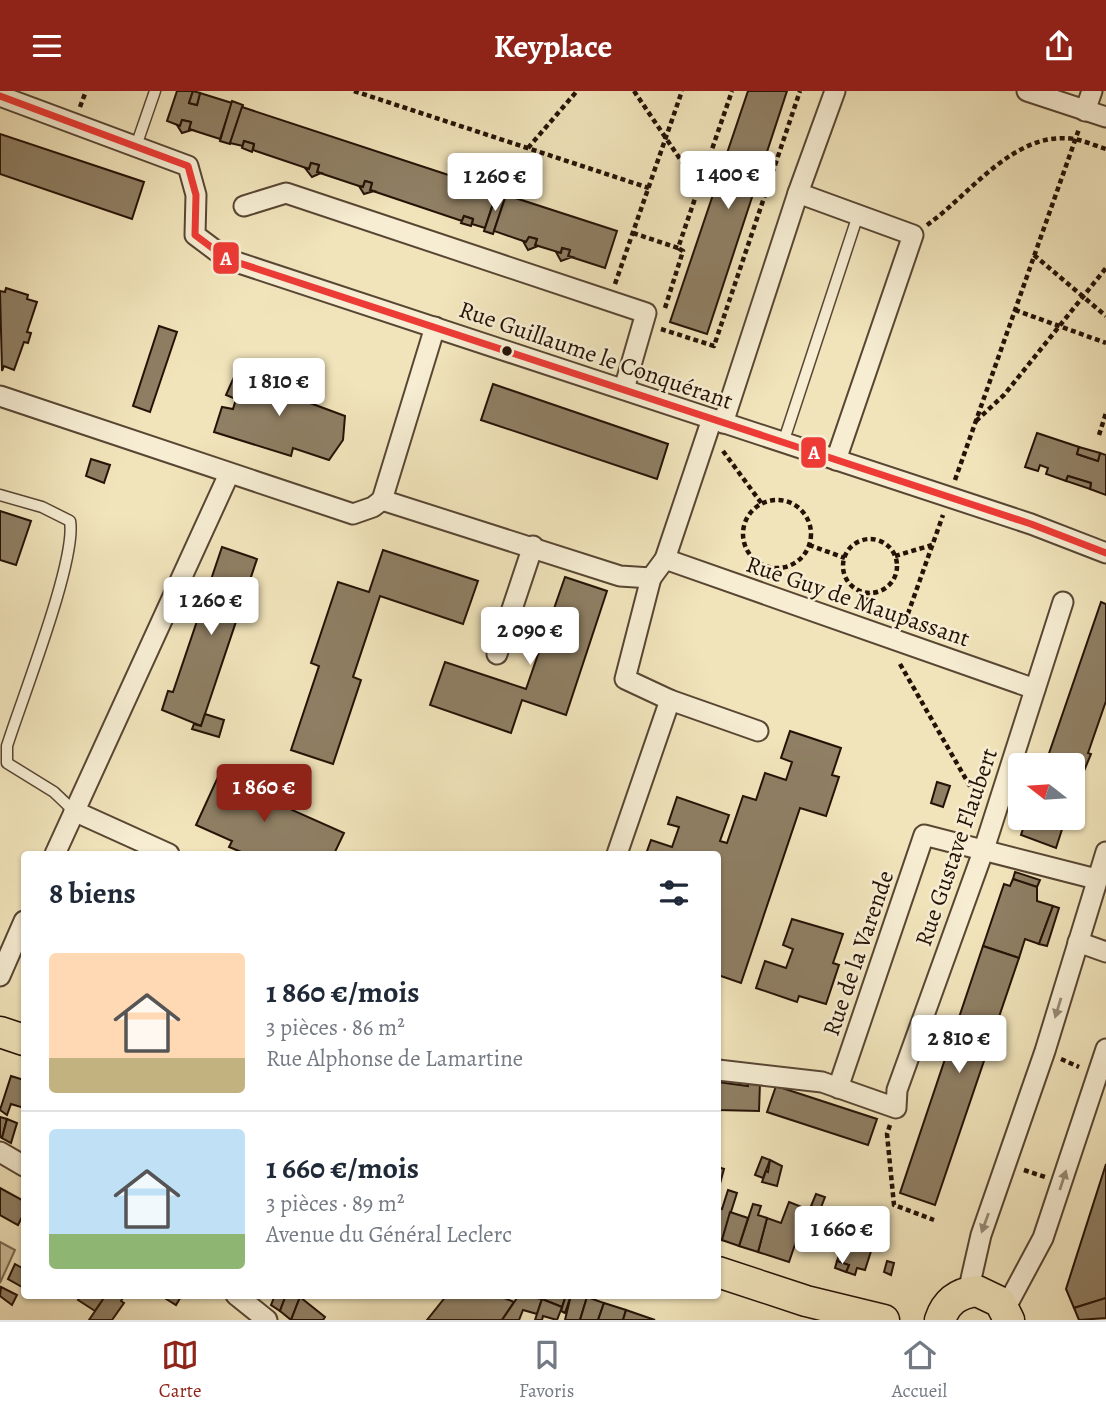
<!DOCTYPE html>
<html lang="fr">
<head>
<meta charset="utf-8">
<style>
  :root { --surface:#fff; --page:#f6f6f7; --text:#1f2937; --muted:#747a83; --line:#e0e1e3; --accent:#8f2418 }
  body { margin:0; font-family:Alegreya,serif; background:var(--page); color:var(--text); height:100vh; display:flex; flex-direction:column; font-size:26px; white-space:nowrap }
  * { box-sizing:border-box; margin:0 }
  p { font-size:23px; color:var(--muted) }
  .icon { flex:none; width:38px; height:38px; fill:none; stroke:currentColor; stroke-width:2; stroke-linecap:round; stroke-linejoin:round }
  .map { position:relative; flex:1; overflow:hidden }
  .side { position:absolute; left:21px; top:760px; width:700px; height:448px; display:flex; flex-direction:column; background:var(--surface); border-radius:7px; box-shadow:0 2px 5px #0004 }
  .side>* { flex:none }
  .needle { width:46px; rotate:287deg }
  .fabs { position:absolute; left:1008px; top:662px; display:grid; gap:14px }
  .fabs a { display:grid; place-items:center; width:77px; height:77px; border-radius:7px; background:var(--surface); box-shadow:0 2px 5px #0004; font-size:35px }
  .price { position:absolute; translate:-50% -60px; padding:0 16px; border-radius:7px; background:#fff; color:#222; font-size:23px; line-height:46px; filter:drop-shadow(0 2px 4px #0008) }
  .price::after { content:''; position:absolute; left:50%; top:42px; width:21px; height:16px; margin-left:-10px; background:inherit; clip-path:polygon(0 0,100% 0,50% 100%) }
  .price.active { background:var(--accent); color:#fff }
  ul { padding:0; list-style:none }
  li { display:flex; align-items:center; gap:21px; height:175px; padding:0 28px }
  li+li { border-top:2px solid var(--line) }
  li span { display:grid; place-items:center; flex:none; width:196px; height:140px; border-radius:7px; color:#555 }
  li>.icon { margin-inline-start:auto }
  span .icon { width:84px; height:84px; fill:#fffc; stroke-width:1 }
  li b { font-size:30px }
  h2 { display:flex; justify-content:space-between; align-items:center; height:84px; padding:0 28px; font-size:30px }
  header { display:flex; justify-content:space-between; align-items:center; height:91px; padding:0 28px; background:var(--accent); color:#fff; font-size:32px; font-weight:600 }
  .tabs { display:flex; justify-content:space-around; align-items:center; height:98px; border-top:2px solid var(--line); background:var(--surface); font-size:19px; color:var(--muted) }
  .tabs a { display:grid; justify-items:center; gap:4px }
  .tabs .active { color:var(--accent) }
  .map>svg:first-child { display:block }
  .green { fill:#cec09c; stroke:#7a6951; stroke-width:2 }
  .building { fill:#8f7f64; stroke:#251206; stroke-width:2 }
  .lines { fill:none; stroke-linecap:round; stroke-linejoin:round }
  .lane-casing { stroke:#584633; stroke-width:13 }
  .street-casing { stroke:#584633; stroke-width:23 }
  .primary-casing { stroke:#251206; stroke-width:33 }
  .path { stroke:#251206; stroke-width:4.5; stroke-dasharray:5 3.5; stroke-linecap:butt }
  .lane { stroke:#f6edd3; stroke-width:10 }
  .street { stroke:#f6edd3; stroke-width:19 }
  .primary { stroke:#f1e4bb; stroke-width:30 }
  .bus-1-casing { stroke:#f6edd3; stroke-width:12 }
  .bus-1 { stroke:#ed3b36; stroke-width:7 }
  .oneway { fill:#988a77 }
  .bus-dot { fill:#251206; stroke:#f6edd3; stroke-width:2.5 }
  .labels { text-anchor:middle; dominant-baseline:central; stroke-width:5; stroke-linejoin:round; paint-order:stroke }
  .street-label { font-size:24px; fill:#251206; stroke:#f6edd3 }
  .line-badge { stroke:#f6edd3; stroke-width:2.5 }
  .badge-label { font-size:19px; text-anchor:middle; font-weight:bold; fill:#fff }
</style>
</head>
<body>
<header><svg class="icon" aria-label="menu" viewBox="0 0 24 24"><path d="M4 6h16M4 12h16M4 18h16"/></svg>Keyplace<svg class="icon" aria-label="share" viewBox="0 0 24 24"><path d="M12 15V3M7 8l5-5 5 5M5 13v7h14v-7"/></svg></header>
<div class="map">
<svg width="1106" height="1229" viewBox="0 0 1106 1229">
  <rect width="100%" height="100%" fill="#f1e4bb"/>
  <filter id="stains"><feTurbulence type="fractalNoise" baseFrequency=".00286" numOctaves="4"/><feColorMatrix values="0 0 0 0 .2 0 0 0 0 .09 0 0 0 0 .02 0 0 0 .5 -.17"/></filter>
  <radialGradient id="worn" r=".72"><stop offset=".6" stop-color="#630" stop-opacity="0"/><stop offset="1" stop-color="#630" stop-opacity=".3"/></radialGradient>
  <polygon class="green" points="0,1151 15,1159 0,1192"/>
  <g class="building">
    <polygon points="177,0 193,0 189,12 197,14 200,2 232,12 220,48 189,38 191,31 182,29 180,35 167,30"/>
    <polygon points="193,0 200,2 197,14 189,12"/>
    <polygon points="748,0 787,0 707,243 670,231"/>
    <polygon points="232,10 243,14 230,53 220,50"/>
    <polygon points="242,16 497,100 485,137 472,133 473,128 464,125 462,130 370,99 372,92 365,90 363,96 359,95 317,81 319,74 311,72 309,78 253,59 254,53 244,50 243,55 230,52"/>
    <polygon points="182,29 191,31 189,38 192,39 182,42 177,34 180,35"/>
    <polygon points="0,43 144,91 132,128 0,83"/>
    <polygon points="244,50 254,53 252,61 242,57"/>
    <polygon points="311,72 319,74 317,81 321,82 312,86 305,77 309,78"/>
    <polygon points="365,90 372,92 370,99 374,100 364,103 359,95 363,96"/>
    <polygon points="498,99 506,104 493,143 484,140"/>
    <polygon points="506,104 617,140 605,177 568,165 570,159 562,157 561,162 535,154 537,148 529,146 526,151 494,140"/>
    <polygon points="464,125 473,128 471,135 461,132"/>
    <polygon points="529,146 537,148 535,154 538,155 528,159 523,150 526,151"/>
    <polygon points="562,157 570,159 568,165 572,166 561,170 556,161 561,162"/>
    <polygon points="6,197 28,204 27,208 37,211 27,241 31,242 28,252 24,251 14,279 4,275 2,280 0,200 5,201"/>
    <polygon points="159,235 177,241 150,321 133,315"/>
    <polygon points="238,277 311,306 310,312 345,325 343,349 329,369 293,357 291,365 214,341 222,316 233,318 236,308 226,304"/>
    <polygon points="493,293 668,353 657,388 481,329"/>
    <polygon points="1037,342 1079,356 1077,363 1098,370 1100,362 1106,364 1106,404 1090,398 1091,392 1068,385 1066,390 1046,383 1048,377 1040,374 1038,380 1025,376"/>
    <polygon points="1079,356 1100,362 1098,370 1077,363"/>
    <polygon points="91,368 110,374 104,392 86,385"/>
    <polygon points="1068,385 1091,392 1090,398 1066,390"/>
    <polygon points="0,420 31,430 16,474 0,469"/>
    <polygon points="222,456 257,468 201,635 162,619 168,600 173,601"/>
    <polygon points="383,459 478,490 463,533 380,505 353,586 361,589 333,673 291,659 319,575 311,572 338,491 369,501"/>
    <polygon points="565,486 607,500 566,624 522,609 511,642 430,614 445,571 526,598"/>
    <polygon points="1101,511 1106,513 1106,610 1088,662 1091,663 1074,704 1077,705 1073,717 1073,674 1045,674"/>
    <polygon points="205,623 224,629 219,646 192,638 194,633 201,635"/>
    <polygon points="790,640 841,657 832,684 839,686 826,725 800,717 741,892 718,884 718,763 646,763 651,749 672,756 679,736 668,733 677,706 729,724 720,750 727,752 743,705 756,709 765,682 786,689 792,671 781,667"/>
    <polygon points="218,686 344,742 334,763 246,763 229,756 232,750 196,734"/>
    <polygon points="937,691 950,695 943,716 931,712"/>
    <polygon points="1027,726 1066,726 1056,757 1021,744"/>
    <polygon points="1015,781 1040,789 1037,796 1013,788"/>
    <polygon points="1013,788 1037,796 1037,810 1053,815 1039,853 1025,848 1019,867 983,855 1004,793 1010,795"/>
    <polygon points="1053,815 1059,817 1047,855 1039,853"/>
    <polygon points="792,828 843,843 833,872 839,874 826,913 799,905 797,911 756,897 765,870 786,877 793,858 783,854"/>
    <polygon points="983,855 1019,867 935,1114 900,1102"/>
    <polygon points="11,985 24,989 24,1017 11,1013 7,1024 0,1019"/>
    <polygon points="718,991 748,995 748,992 760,992 759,1020 718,1019"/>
    <polygon points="776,995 877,1028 868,1054 767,1021"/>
    <polygon points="0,1026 7,1028 2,1047 0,1046"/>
    <polygon points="7,1028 17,1032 11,1052 2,1047"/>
    <polygon points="762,1066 770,1069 763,1087 755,1084"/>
    <polygon points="770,1069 782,1075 777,1095 762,1091 766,1080 768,1081"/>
    <polygon points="1106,1073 1106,1207 1074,1217 1066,1198"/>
    <polygon points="718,1076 724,1078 718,1100"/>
    <polygon points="0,1097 24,1110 24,1122 18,1134 0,1124"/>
    <polygon points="728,1099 737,1102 722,1149 718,1147 718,1117 722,1118"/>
    <polygon points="816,1103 825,1106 820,1119 811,1115"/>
    <polygon points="789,1111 807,1118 789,1171 758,1161 767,1127 781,1132"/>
    <polygon points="753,1113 761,1115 758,1124 767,1127 758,1161 739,1155"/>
    <polygon points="730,1121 748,1127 739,1155 722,1149"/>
    <polygon points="849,1134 859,1137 856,1148 873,1154 865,1179 857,1177 855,1184 846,1181 849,1174 837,1170"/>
    <polygon points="837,1170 849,1174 846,1181 835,1177"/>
    <polygon points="887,1170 894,1172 891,1184 884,1181"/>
    <polygon points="15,1173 24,1178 22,1196 8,1188"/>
    <polygon points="1,1196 17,1204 12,1214 0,1205"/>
    <polygon points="81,1204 106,1204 95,1220 78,1209"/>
    <polygon points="106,1204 125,1204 121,1210 124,1212 112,1229 89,1229"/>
    <polygon points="160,1204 182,1204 176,1214"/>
    <polygon points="275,1204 286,1204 280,1220 271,1214"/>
    <polygon points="286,1204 300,1206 291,1229 280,1220"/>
    <polygon points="447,1204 497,1204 514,1211 502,1229 427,1229"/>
    <polygon points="519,1204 542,1208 537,1223 523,1219 519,1229 502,1229"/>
    <polygon points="544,1204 566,1204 562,1216 542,1208"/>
    <polygon points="566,1204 571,1204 565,1222 561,1220"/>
    <polygon points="571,1204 587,1206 580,1229 565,1229"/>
    <polygon points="300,1206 325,1226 323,1229 291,1229"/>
    <polygon points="587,1206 604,1212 598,1229 580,1229"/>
    <polygon points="1106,1207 1106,1227 1079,1229 1074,1217"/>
    <polygon points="542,1208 562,1216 557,1229 543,1225 542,1229 535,1229"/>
    <polygon points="604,1212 626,1219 623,1229 598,1229"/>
    <polygon points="626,1219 655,1229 623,1229"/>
  </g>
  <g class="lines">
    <g class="lane-casing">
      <g id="lane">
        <polyline points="136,55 155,0"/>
        <polyline points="783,352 858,124"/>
        <path d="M 0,404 L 42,416 L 70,430 C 77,469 21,610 7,655 L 7,672 L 54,701 L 74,720"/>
      </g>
    </g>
    <g class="street-casing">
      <g id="street">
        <polyline points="1027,0 1106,26"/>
        <polyline points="0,5 188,75 196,104 195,144 227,168 1031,433 1106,462"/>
        <polyline points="1085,20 1092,0"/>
        <polyline points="798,102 835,0"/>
        <polyline points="244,115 286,102 646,222 624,298"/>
        <polyline points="0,305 353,423 373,416 382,409 620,485 651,487 665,468 712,328"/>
        <polyline points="723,332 798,102 913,144 836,369"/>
        <polyline points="382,409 435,236"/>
        <polyline points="665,468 1035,598"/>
        <polyline points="497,563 533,455"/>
        <polyline points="670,609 758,640"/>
        <polyline points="74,720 169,763"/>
        <polyline points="55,763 229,383"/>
        <polyline points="617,763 670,609 625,588 651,487"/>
        <polyline points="1078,851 1106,861"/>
        <polyline points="0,885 24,830"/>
        <polyline points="718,979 822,991 896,1017 897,999 984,758 1063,511"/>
        <polyline points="838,997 924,744 1096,788"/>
        <polyline points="0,1061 24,1075"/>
        <polyline points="968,1201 981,1144 1045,960 1106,761"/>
        <polyline points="236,1204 267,1229"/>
        <polyline points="1005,1218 1043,1147 1106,958"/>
      </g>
    </g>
    <g class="primary-casing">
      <g id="primary">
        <polyline points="0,941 24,949"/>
        <polyline points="718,1181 806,1210 884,1229"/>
        <path d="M 940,1229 C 946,1211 958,1202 977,1200 L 1000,1211 L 1009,1229"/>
      </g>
    </g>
    <g class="path">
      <polyline points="354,0 649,97"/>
      <polyline points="634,0 699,96"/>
      <polyline points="80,16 86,0"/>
      <polyline points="528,57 577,0"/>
      <path d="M 927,134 C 971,103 1014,39 1074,48 C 1085,50 1096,55 1106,58"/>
      <polyline points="633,142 678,157 732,0"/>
      <polyline points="1034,164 1106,225"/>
      <polyline points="615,193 682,0"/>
      <polyline points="665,217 683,160 678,157"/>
      <polyline points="1015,219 1106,252"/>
      <polyline points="661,238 714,255 800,0"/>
      <polyline points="976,330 1004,304 1106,177"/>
      <polyline points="1099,344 1106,322"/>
      <polyline points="723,360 762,413"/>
      <polyline points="955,389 1079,38"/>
      <circle cx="777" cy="443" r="34"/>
      <circle cx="870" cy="475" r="27"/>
      <polyline points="809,454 845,467"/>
      <polyline points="895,465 932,454"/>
      <polyline points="867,520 868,502"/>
      <polyline points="905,531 943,424"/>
      <polyline points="900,573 979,711"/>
      <polyline points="1061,968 1079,976"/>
      <polyline points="890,1034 887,1043 894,1114 934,1129"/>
      <polyline points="1024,1079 1045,1086"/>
    </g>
    <use href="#lane" class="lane"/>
    <use href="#street" class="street"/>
    <use href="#primary" class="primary"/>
    <g class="bus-1-casing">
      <polyline id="bus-1" points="0,5 188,75 196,104 195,144 227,168 1031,433 1106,462"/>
    </g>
    <use href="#bus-1" class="bus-1"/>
  </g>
  <defs><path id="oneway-solid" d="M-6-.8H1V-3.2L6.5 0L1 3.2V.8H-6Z" transform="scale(1.75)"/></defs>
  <g class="oneway">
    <use href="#oneway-solid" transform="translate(1058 917) rotate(107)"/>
    <use href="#oneway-solid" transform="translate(1063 1089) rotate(-72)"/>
    <use href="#oneway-solid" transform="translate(985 1132) rotate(110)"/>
  </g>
  <circle class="bus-dot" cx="507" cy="260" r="6"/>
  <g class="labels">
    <g class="street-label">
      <text transform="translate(596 264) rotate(19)">Rue Guillaume le Conquérant</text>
      <text transform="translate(858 510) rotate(19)">Rue Guy de Maupassant</text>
      <text transform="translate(956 756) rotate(-71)">Rue Gustave Flaubert</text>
      <text transform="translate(858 862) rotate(-71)">Rue de la Varende</text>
    </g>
  </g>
  <g class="line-badge">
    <rect x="212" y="150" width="28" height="34" rx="7" fill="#ed3b36"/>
    <rect x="800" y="345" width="27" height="33" rx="7" fill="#ed3b36"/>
  </g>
  <g class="badge-label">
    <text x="226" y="174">A</text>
    <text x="814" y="368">A</text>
  </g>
  <rect width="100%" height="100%" filter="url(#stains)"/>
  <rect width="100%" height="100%" fill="url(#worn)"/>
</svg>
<div class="fabs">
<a><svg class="needle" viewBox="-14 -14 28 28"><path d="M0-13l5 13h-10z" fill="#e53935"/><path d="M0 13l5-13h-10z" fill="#747a83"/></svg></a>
</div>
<b class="price" style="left:728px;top:120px">1 400 €</b>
<b class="price" style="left:495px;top:122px">1 260 €</b>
<b class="price" style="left:279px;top:327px">1 810 €</b>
<b class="price" style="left:211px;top:546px">1 260 €</b>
<b class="price" style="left:530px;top:576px">2 090 €</b>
<b class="price active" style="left:264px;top:733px">1 860 €</b>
<b class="price" style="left:959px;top:984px">2 810 €</b>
<b class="price" style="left:842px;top:1175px">1 660 €</b>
<section class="side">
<h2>8 biens<svg class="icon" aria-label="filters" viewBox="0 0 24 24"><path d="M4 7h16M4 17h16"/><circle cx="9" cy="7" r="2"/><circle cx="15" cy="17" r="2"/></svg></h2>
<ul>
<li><span style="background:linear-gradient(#ffd9b3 75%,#c2b280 0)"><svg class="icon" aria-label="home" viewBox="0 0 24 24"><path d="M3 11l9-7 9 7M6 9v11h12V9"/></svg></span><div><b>1 860 €/mois</b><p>3 pièces · 86 m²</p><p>Rue Alphonse de Lamartine</p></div></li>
<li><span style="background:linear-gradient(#bfe0f5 75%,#8fb573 0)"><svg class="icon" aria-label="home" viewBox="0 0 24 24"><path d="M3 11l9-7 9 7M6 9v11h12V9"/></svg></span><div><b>1 660 €/mois</b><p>3 pièces · 89 m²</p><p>Avenue du Général Leclerc</p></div></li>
</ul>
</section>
</div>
<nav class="tabs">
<a class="active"><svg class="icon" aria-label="map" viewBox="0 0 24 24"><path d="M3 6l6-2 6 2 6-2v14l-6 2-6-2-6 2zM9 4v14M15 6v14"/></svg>Carte</a>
<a><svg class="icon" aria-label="saved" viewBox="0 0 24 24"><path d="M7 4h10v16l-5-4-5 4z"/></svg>Favoris</a>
<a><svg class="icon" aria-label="home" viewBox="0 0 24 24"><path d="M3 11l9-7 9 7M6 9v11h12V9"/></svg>Accueil</a>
</nav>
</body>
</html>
